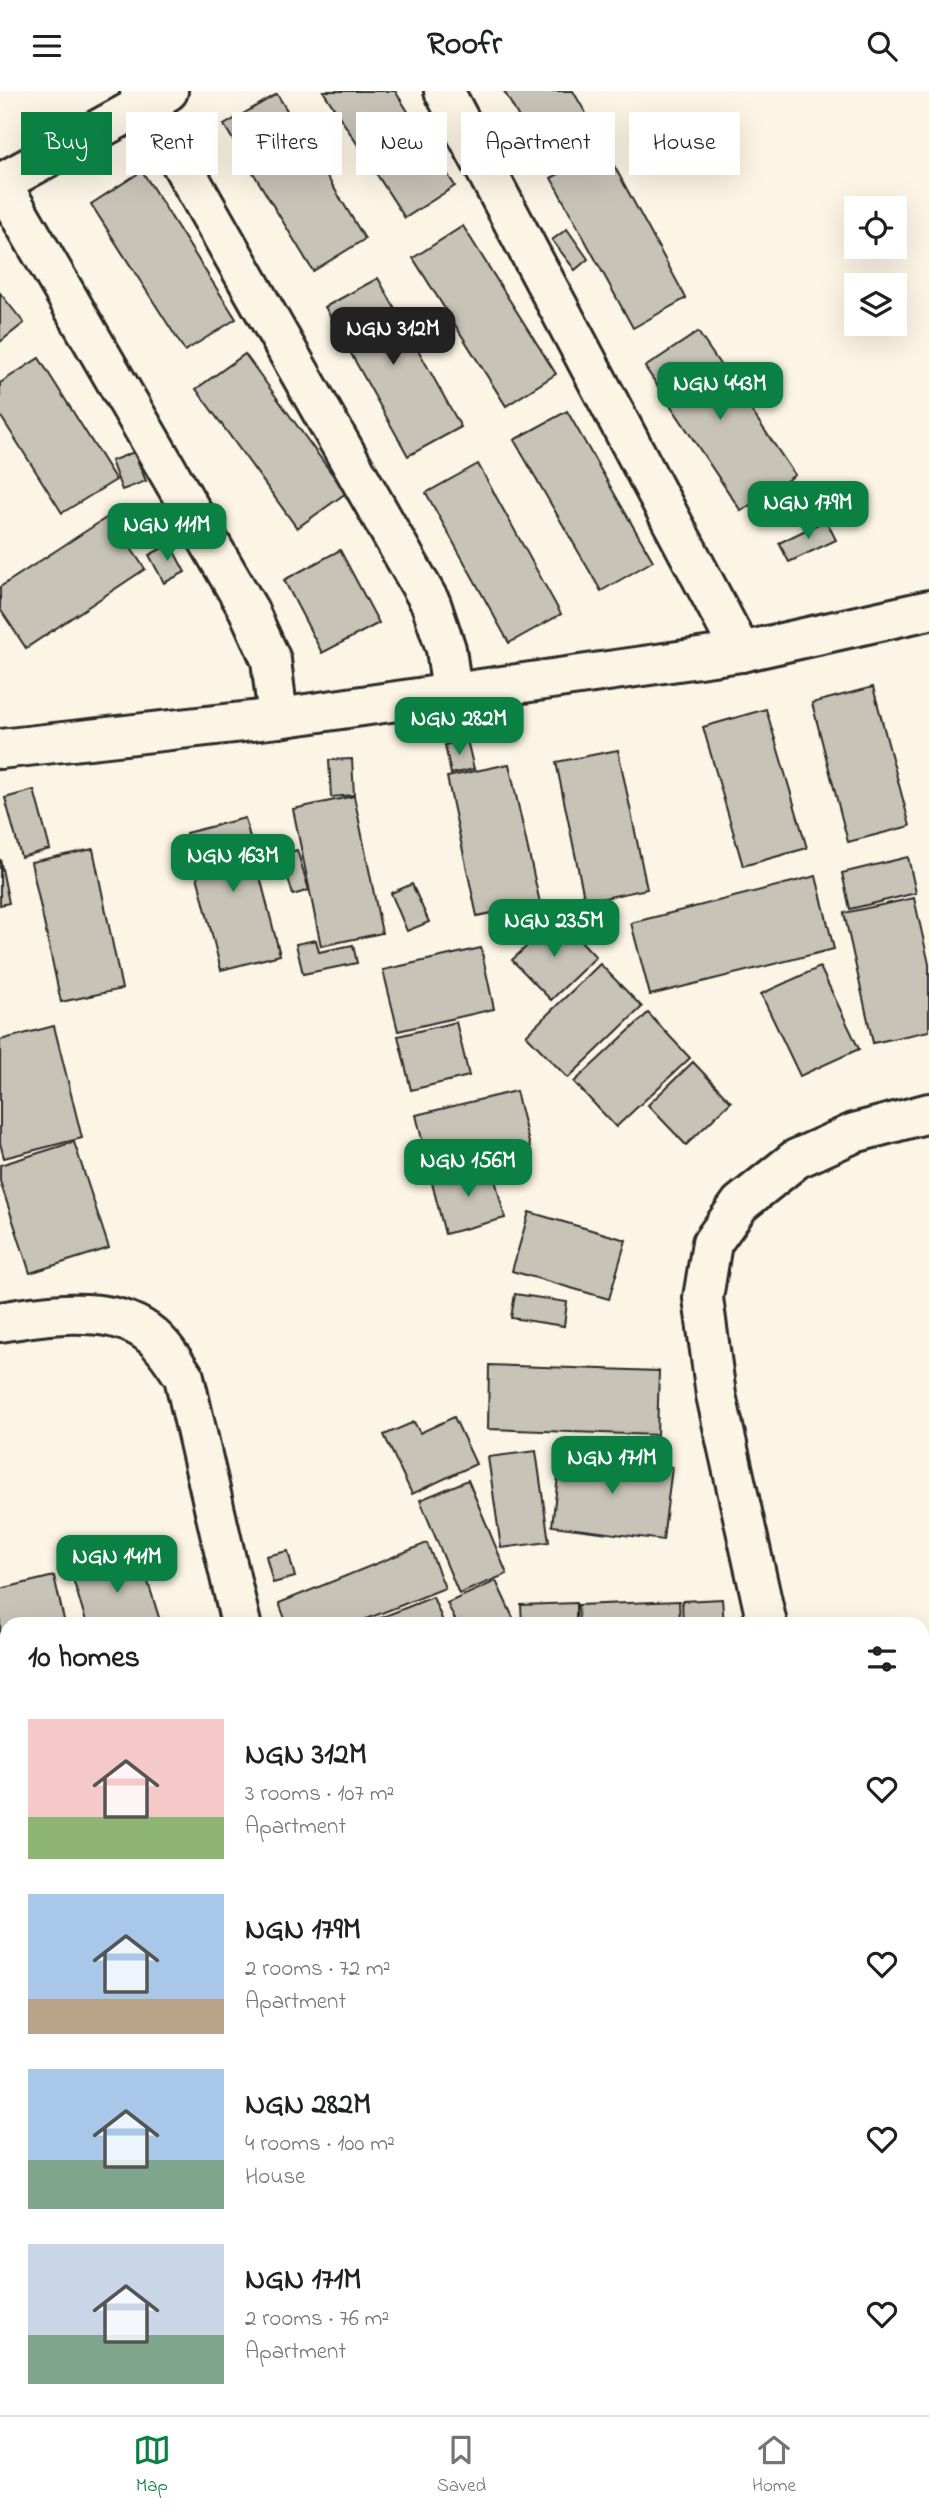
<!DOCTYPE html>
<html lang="en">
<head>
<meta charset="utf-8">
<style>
  :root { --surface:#fff; --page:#f6f6f6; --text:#202124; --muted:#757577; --line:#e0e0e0; --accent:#0b8043 }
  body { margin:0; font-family:"Indie Flower",sans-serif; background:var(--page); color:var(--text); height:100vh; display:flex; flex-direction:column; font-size:26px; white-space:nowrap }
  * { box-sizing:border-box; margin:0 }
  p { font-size:23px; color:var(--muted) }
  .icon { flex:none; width:38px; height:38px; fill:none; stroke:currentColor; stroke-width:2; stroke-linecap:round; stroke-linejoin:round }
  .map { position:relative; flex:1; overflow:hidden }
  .side { position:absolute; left:0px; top:1526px; width:929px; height:798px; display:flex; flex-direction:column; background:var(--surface); border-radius:21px 21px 0 0; box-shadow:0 7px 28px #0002 }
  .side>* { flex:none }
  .guide { position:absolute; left:21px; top:21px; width:887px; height:63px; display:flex; gap:14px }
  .tools { position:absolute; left:844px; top:105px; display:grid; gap:14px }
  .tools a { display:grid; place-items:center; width:63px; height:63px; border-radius:0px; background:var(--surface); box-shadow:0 7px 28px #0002; font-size:35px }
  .price { position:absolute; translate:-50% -60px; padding:0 16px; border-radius:14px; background:var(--accent); color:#fff; font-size:23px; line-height:46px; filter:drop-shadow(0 2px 4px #0008) }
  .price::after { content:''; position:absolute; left:50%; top:42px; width:21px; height:16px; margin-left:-10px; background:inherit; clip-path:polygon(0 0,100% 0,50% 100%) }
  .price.selected { background:#222; color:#fff }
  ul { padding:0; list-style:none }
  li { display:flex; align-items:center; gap:21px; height:175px; padding:0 28px }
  li span { display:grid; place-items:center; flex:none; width:196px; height:140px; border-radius:0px; color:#555 }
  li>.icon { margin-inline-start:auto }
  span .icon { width:84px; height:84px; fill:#fffc; stroke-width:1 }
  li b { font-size:30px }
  h2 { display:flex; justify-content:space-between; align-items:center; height:84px; padding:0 28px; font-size:30px }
  .tag { padding:0 24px; border-radius:0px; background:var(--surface); box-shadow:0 7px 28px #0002; font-size:24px; line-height:63px }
  .tag.selected { background:var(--accent); color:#fff }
  header { display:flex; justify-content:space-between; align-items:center; height:91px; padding:0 28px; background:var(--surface); font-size:32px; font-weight:700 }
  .dock { display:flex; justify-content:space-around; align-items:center; height:98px; border-top:2px solid var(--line); background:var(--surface); font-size:19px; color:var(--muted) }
  .dock a { display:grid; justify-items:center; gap:4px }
  .dock .selected { color:var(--accent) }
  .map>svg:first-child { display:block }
  .building { fill:#c8c3b7; stroke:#2b2b2b; stroke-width:2 }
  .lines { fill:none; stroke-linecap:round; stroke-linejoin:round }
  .minor-casing { stroke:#2b2b2b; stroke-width:44 }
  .minor { stroke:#fcf5e5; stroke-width:38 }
</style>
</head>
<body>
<header><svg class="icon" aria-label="menu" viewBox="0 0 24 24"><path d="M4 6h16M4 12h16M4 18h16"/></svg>Roofr<svg class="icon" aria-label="search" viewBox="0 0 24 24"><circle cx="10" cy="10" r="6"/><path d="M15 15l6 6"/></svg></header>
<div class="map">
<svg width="929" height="2324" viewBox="0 0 929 2324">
  <rect width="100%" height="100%" fill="#fcf5e5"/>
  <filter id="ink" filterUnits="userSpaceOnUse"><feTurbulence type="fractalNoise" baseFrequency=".0143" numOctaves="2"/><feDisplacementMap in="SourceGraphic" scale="14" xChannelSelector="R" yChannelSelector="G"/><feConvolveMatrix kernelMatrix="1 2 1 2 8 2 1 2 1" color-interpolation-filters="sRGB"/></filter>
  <g filter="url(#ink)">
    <g class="building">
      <polygon points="323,0 395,0 455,95 405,127"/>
      <polygon points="504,0 573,0 588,26 535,55"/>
      <polygon points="277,3 365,148 313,180 224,34"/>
      <polygon points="605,58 686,207 633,237 551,87"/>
      <polygon points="142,80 236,228 185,260 91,113"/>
      <polygon points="463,135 556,283 506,315 413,167"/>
      <polygon points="567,138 588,168 575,179 552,149"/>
      <polygon points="378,187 461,336 408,365 325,216"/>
      <polygon points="0,202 24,232 0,251"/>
      <polygon points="698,241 795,384 741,420 645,276"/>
      <polygon points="245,263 346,402 297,437 196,298"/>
      <polygon points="39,267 116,389 62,422 0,324 0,292"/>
      <polygon points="567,320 653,470 601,500 514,349"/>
      <polygon points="134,361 146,390 122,399 111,370"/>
      <polygon points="478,373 561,523 509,552 426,402"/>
      <polygon points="109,425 145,478 26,557 0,518 0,496"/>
      <polygon points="826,429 836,449 789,471 779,452"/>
      <polygon points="170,453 185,481 164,492 149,464"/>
      <polygon points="340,459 379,532 322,562 284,489"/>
      <polygon points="873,596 910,735 848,751 812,612"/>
      <polygon points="766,618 807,757 743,775 703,636"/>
      <polygon points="467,649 474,678 451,683 445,654"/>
      <polygon points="618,659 647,798 585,811 556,671"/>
      <polygon points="352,668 354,704 331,706 329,669"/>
      <polygon points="509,673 540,812 477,825 447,686"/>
      <polygon points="34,699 50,758 21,766 5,707"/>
      <polygon points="354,705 382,842 321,855 293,718"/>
      <polygon points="245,727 280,864 221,879 186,742"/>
      <polygon points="93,758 122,898 61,911 31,771"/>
      <polygon points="297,759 309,799 293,804 281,764"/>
      <polygon points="908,766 916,802 850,818 842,782"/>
      <polygon points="0,768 9,812 0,814"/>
      <polygon points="816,785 834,858 650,904 631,832"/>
      <polygon points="412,793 429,831 407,840 391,802"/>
      <polygon points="914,807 929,873 929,940 873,952 844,822"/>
      <polygon points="558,826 596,866 551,909 512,869"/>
      <polygon points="316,849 319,861 353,854 357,872 303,883 296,853"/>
      <polygon points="481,857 494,918 398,940 383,879"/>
      <polygon points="600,873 642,916 568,987 526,944"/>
      <polygon points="820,876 859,958 800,985 761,903"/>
      <polygon points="648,922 690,967 616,1036 574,991"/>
      <polygon points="456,931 469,985 411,999 398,945"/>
      <polygon points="54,935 82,1047 4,1067 0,1052 0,949"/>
      <polygon points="693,971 731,1011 686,1054 648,1014"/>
      <polygon points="516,1000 531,1060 431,1085 416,1024"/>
      <polygon points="74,1051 109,1157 30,1182 0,1090 0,1074"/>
      <polygon points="491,1073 505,1127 445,1143 431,1088"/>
      <polygon points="529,1121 626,1149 609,1208 512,1180"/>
      <polygon points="515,1203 567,1211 564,1235 511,1227"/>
      <polygon points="489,1274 659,1280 657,1344 488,1338"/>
      <polygon points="454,1326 476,1373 412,1403 384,1344 414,1331 420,1342"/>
      <polygon points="536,1360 549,1451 501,1457 488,1366"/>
      <polygon points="561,1361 672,1376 663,1449 552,1435"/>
      <polygon points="468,1389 507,1483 459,1503 420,1409"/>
      <polygon points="427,1452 445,1497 354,1533 287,1533 279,1512"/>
      <polygon points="288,1460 295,1486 273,1492 266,1465"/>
      <polygon points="140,1465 161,1533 87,1533 72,1485"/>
      <polygon points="54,1485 65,1533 7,1533 7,1570 0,1540 0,1498"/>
      <polygon points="496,1490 516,1533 457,1533 447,1512"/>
      <polygon points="433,1506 444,1533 365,1533"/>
      <polygon points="722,1508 724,1533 683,1533 682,1510"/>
      <polygon points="679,1510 680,1533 579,1533 578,1514"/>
      <polygon points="576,1512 576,1533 522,1533 521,1514"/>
      <polygon points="0,1605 7,1639 7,1655 0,1656"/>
      <polygon points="7,1994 7,2165 0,2167 0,1996"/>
      <polygon points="497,2317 653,2317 630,2324 499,2324"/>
      <polygon points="712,2317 881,2317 882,2324 714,2324"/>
    </g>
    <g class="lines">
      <g class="minor-casing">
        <g id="minor">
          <polyline points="140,0 431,513 446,558 452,602"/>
          <polyline points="444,0 741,561"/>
          <polyline points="0,90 248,518 271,569 278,627"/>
          <polyline points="1,92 168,0"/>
          <polyline points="0,658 278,627 741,561 929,519"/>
          <path d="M 0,1231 C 40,1224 103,1214 141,1237 C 160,1248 172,1268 184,1286 L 241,1533"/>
          <polyline points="767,1533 716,1304 703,1207 712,1152 740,1113 796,1068 854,1042 929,1022"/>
          <polyline points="0,1721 7,1719"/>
          <polyline points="922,1812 929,1810"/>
          <polyline points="922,2226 929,2256"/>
          <polyline points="0,2262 7,2261"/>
          <polyline points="431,2317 433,2324"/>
        </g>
      </g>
      <use href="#minor" class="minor"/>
    </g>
  </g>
</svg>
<div class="tools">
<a><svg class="icon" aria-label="locate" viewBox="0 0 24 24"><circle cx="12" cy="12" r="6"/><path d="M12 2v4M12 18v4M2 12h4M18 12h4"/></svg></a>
<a><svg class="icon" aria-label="layers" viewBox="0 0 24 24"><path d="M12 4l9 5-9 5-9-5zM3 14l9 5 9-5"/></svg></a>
</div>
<b class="price selected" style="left:393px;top:276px">NGN 312M</b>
<b class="price" style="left:720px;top:331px">NGN 443M</b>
<b class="price" style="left:808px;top:450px">NGN 179M</b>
<b class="price" style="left:167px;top:472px">NGN 111M</b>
<b class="price" style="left:459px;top:666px">NGN 282M</b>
<b class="price" style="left:233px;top:803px">NGN 163M</b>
<b class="price" style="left:554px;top:868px">NGN 235M</b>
<b class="price" style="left:468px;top:1108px">NGN 156M</b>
<b class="price" style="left:612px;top:1405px">NGN 171M</b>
<b class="price" style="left:117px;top:1504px">NGN 141M</b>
<div class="guide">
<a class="tag selected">Buy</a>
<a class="tag">Rent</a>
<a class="tag">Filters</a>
<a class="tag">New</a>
<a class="tag">Apartment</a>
<a class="tag">House</a>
</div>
<section class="side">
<h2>10 homes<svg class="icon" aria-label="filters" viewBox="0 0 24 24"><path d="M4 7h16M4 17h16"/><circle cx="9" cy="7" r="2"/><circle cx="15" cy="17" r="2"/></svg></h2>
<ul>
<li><span style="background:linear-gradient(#f6c9c9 70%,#8fb573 0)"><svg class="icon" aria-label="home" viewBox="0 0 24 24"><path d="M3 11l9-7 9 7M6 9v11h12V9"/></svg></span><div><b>NGN 312M</b><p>3 rooms · 107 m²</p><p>Apartment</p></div><svg class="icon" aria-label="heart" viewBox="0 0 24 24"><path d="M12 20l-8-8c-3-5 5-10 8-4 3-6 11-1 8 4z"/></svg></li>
<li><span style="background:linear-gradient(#a9c7e8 75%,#b9a48a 0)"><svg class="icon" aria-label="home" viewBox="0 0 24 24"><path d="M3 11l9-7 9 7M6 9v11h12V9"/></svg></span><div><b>NGN 179M</b><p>2 rooms · 72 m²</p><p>Apartment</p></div><svg class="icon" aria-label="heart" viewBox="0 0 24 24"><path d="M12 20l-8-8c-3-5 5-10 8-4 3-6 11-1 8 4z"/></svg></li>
<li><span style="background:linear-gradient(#a9c7e8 65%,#7fa58c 0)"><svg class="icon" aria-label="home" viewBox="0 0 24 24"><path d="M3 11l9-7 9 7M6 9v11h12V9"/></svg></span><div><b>NGN 282M</b><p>4 rooms · 100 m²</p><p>House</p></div><svg class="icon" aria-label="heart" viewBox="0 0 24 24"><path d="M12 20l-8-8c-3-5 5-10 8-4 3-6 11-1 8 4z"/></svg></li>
<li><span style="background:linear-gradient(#c9d6e8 65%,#7fa58c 0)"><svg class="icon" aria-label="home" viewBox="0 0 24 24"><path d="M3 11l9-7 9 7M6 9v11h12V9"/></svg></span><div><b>NGN 171M</b><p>2 rooms · 76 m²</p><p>Apartment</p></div><svg class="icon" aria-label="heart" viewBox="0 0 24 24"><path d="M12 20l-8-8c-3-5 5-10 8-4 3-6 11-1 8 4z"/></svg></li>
</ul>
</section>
</div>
<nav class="dock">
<a class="selected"><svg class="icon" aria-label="map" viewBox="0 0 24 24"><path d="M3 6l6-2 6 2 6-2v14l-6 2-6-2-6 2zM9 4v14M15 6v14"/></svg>Map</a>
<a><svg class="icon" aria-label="saved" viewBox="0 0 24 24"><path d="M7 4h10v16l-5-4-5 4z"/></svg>Saved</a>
<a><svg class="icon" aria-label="home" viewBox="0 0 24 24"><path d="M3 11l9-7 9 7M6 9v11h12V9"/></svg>Home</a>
</nav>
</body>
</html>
